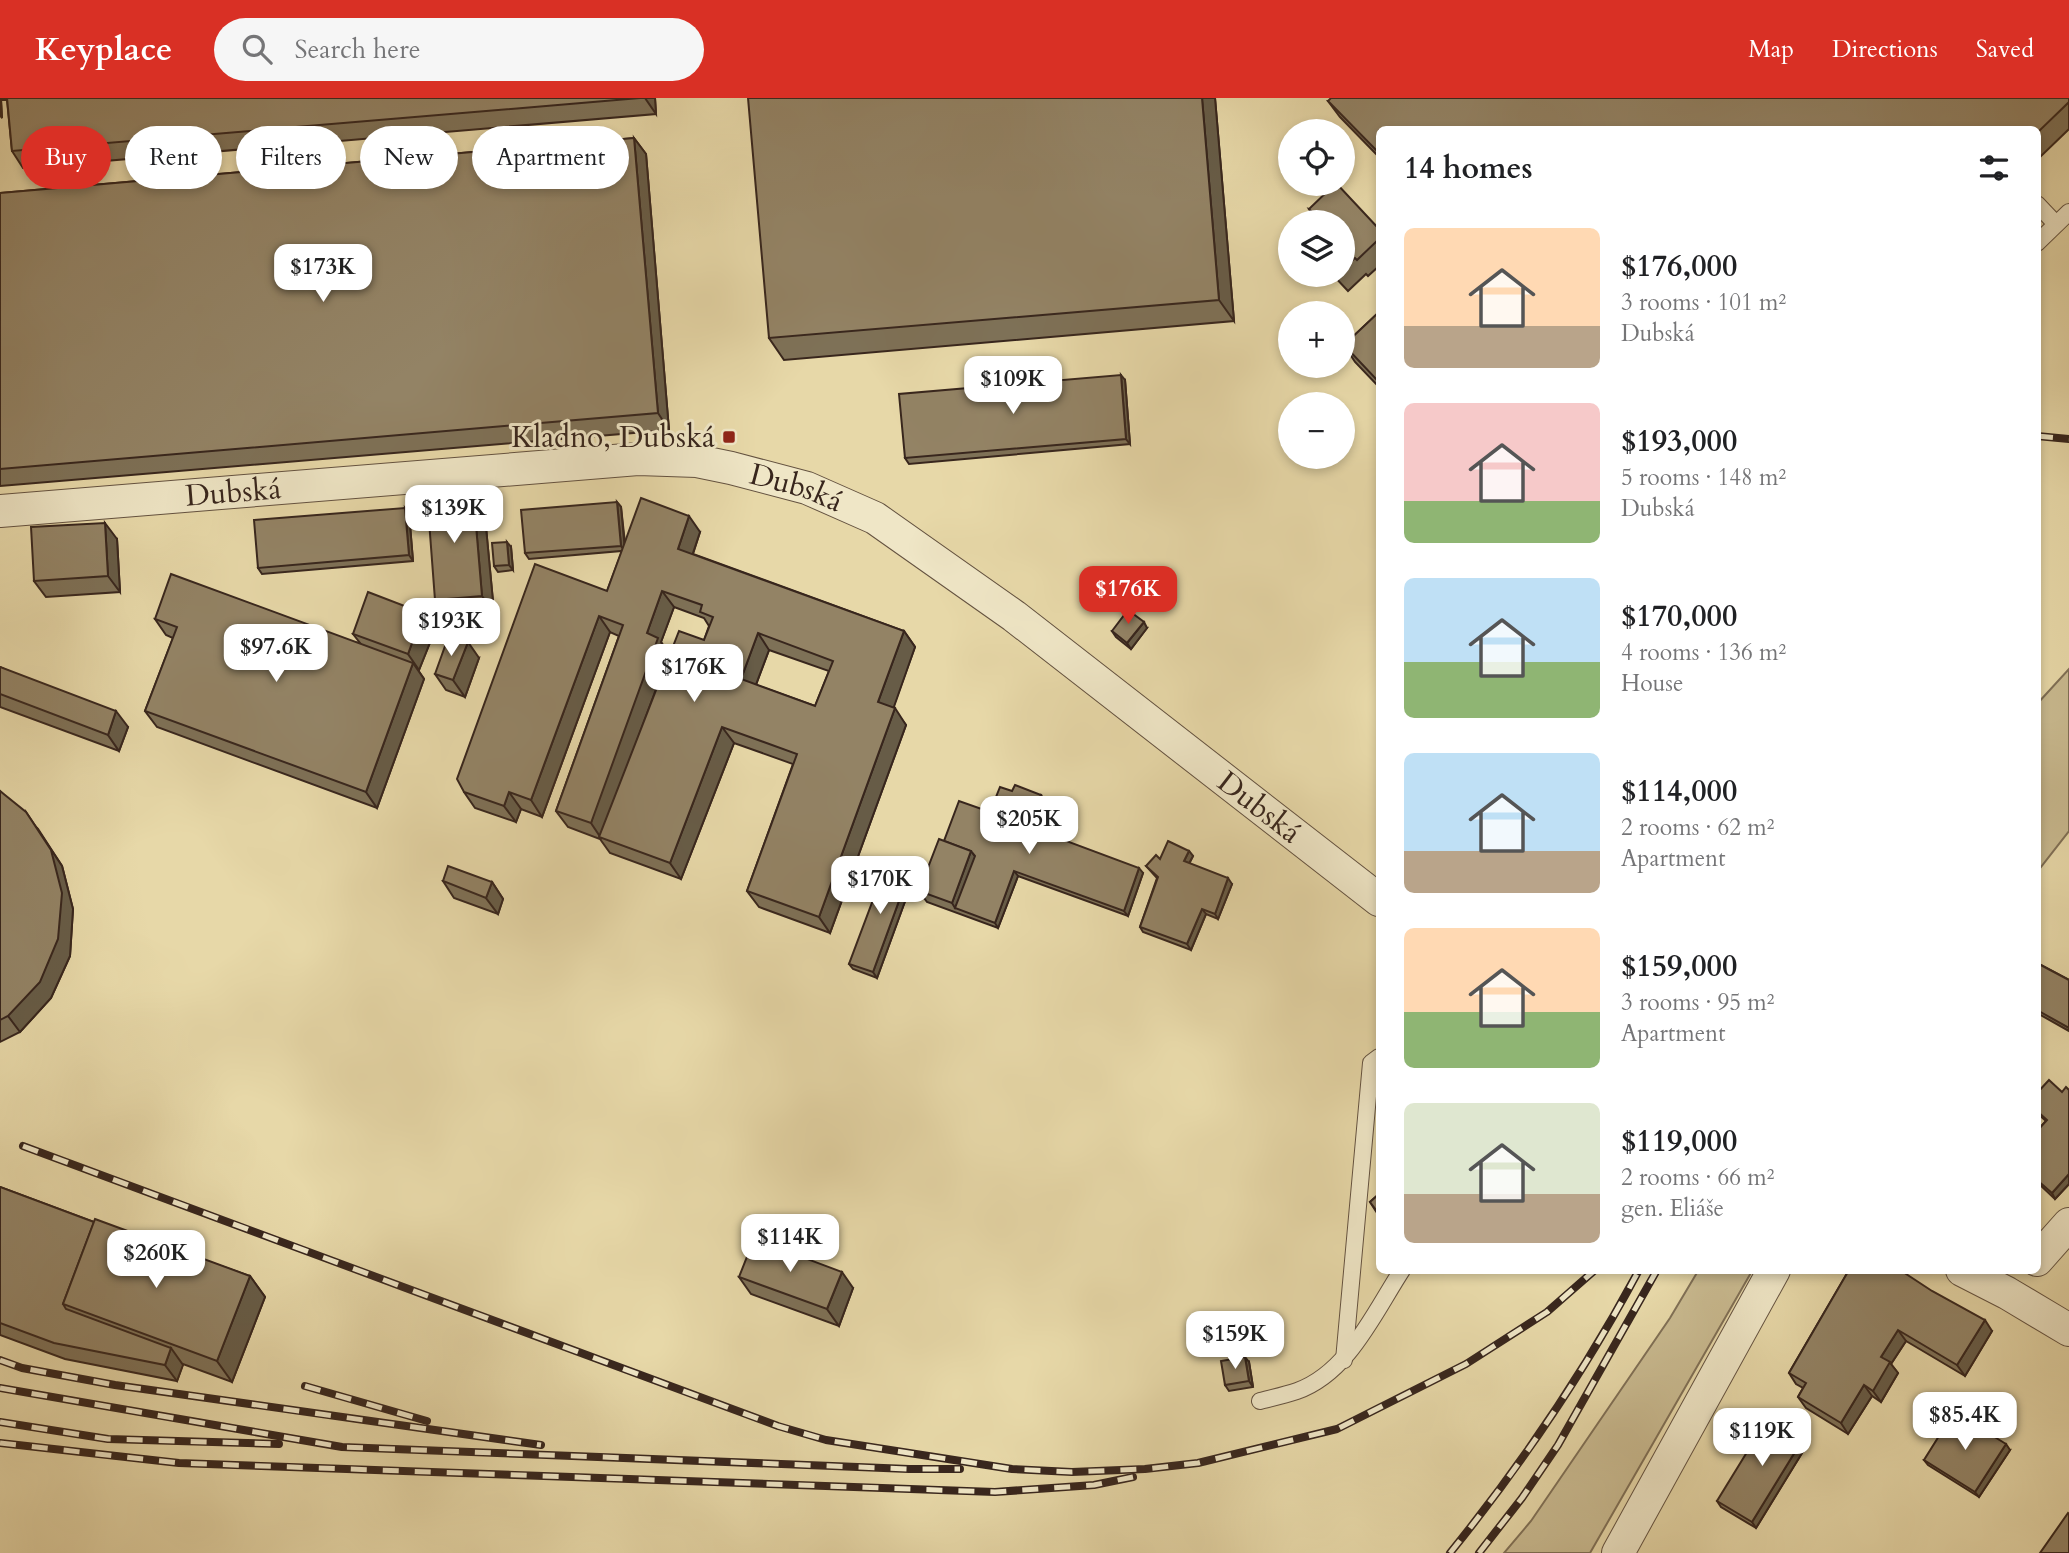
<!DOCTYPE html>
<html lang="en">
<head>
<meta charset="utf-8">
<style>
  :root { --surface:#fff; --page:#f6f6f6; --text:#202124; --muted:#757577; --accent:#d93025 }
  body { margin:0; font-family:Cardo,serif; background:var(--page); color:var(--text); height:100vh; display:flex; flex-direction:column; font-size:26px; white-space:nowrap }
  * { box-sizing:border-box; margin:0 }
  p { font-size:23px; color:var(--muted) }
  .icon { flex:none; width:38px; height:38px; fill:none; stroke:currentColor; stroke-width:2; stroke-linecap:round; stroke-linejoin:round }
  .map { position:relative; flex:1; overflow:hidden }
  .side { position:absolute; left:1376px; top:28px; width:665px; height:1148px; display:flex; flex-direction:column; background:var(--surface); border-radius:10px; box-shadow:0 4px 10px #0003 }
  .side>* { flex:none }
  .hud { position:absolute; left:21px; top:28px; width:665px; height:63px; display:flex; gap:14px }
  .tools { position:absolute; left:1278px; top:21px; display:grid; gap:14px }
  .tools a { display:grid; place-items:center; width:77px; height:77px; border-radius:50%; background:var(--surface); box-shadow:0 4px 10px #0003; font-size:35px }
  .price { position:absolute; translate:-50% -60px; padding:0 16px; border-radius:14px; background:#fff; color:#222; font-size:23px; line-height:46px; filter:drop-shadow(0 2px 4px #0008) }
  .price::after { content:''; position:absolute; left:50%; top:42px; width:21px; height:16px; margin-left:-10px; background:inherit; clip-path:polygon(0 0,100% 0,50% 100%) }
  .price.selected { background:var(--accent); color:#fff }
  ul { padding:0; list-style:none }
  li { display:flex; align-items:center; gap:21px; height:175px; padding:0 28px }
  li span { display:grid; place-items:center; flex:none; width:196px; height:140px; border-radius:10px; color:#555 }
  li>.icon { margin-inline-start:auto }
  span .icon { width:84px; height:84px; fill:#fffc; stroke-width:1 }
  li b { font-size:30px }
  h2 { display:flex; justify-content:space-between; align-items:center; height:84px; padding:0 28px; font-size:30px }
  .tag { padding:0 24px; border-radius:32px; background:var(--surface); box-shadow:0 4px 10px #0003; font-size:24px; line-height:63px }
  .tag.selected { background:var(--accent); color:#fff }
  header { display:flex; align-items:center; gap:42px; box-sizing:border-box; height:98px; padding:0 35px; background:var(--accent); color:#fff }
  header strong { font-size:33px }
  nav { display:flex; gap:38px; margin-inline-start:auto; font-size:24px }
  .search { width:490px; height:63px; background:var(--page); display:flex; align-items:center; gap:18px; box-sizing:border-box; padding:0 24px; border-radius:38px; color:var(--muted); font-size:26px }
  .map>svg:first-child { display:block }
  .green { fill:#c9ba90; stroke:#807056; stroke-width:2 }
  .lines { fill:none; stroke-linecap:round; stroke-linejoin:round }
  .lane-casing { stroke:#645240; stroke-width:18 }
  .street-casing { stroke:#645240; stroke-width:34 }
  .lane { stroke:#efe6c6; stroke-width:16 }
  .street { stroke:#efe6c6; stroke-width:32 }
  .rail-casing { stroke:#38261d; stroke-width:8 }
  .rail { stroke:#efe6c6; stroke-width:5; stroke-dasharray:16; stroke-linecap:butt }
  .wall { fill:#7e7157; stroke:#38261d; stroke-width:2; fill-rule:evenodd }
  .shaded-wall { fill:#675c47; stroke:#38261d; stroke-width:2 }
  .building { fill:#938365; stroke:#38261d; stroke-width:2; fill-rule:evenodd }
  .poi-dot { fill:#8f2418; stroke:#efe6c6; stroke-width:2.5 }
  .labels { text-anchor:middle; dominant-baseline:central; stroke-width:6; stroke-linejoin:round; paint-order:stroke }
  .poi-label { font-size:30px; fill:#38261d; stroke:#efe6c6; text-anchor:end }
  .street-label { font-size:30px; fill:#38261d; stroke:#efe6c6 }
</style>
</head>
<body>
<header>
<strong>Keyplace</strong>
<div class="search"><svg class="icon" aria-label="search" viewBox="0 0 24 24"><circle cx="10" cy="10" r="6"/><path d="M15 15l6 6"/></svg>Search here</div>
<nav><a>Map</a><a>Directions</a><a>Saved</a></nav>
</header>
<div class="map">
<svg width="2069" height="1455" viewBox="0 0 2069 1455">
  <rect width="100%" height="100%" fill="#e7d8a8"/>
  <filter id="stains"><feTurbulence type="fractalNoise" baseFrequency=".00286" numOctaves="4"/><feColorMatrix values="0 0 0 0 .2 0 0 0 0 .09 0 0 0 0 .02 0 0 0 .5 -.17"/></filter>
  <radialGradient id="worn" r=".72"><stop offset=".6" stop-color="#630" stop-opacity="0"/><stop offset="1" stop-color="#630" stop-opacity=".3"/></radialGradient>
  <g class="green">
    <polygon points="2069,571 2069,733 2037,774 2037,606"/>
    <polygon points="1698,1173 1752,1173 1590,1455 1504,1455 1531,1423 1670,1220"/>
  </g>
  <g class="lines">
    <g class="lane-casing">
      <g id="lane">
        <polyline points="2037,106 2056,126"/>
        <polyline points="2037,145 2069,114"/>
        <polyline points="1344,1262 1371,965 1379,959"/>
        <path d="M 1260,1303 C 1272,1300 1285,1297 1297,1293 C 1348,1275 1374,1215 1402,1172"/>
      </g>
    </g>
    <g class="street-casing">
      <g id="street">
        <path id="s1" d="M 0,413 L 638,361 L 697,363 L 731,370 L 807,390 L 875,420 L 1014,518 L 1379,802"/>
        <polyline points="2037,1162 2069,1126"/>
        <polyline points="1962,1172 2007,1195 2069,1232"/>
        <polyline points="1618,1455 1774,1172"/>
      </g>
    </g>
    <use href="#lane" class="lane"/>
    <use href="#street" class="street"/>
    <g class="rail-casing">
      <g id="rail">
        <polyline points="2037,338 2069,341"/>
        <polyline points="23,1048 778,1328 826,1342 1012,1371 1072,1374 1145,1371 1198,1365 1337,1331 1466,1266 1547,1214 1595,1172"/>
        <polyline points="0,1262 22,1270 115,1287 541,1347"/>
        <polyline points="305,1288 427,1323"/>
        <polyline points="0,1290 342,1349 909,1371 960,1371"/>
        <polyline points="0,1324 108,1341 279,1346"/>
        <polyline points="0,1345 179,1365 995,1394 1094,1387 1133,1379"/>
        <path d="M 1450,1455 C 1522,1366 1585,1273 1639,1172"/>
        <polyline points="1479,1455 1522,1400 1558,1347 1657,1172"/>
      </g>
    </g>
    <use href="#rail" class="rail"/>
  </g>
  <g class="wall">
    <polygon points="0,0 655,0 656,16 23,70 12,53 7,2 1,2 2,20 0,16"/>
    <polygon points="1215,0 1234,223 784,262 769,240"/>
    <polygon points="2069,0 2069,31 2037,62 2037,32 1379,32 1379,59 1340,19 1328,3"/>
    <polygon points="634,40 646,56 669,332 0,388 0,95"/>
    <polygon points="1309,111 1379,131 1379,168 1368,178 1366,176 1348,193 1333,177 1342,177 1342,124 1318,124"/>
    <polygon points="1379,214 1379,289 1355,264 1344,247"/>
    <polygon points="1125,282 1130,346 909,366 905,360"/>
    <polygon points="473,392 484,408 494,514 446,518 435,502"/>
    <path d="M 617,404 L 621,409 L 625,445 L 700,434 L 693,456 L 904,533 L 915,549 L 893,610 L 906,627 L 830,835 L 759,809 L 747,793 L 793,666 L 734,645 L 681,781 L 610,755 L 600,741 L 568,729 L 556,713 L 619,538 L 610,534 L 542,719 L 521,711 L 516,724 L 475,710 L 464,694 L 607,493 L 622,453 L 529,461 L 525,455 ZM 674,509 L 704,520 L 709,528 L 704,542 L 669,556 L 661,544 ZM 769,552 L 829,573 L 815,608 L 756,587 Z"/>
    <polygon points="405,410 409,415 413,463 262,476 258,470"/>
    <polygon points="117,441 120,494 46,499 34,483"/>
    <polygon points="511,449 513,472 498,474 494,468"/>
    <polygon points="155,521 360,545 353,536 435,532 419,572 418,572 424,581 377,710 157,629 145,613 173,540 166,537"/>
    <polygon points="1147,530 1131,551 1116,539 1112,533"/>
    <polygon points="479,560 465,599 446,592 435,576"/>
    <polygon points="0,569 128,629 119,653 0,609"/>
    <polygon points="0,693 38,731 62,768 73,811 70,858 51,900 20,934 0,944"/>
    <polygon points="1012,693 1045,702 1044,705 1051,708 1054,714 1047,736 1143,775 1128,818 1018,778 998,830 927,804 919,793 944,743 990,714"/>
    <polygon points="1189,753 1193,758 1189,766 1232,786 1218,821 1206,816 1191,852 1143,834 1140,829 1157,780 1146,768"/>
    <polygon points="911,770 915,776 877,880 853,871 849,866"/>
    <polygon points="443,783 492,784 503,801 498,816 454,800"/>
    <polygon points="2037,865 2069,882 2069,933 2037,915"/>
    <polygon points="2069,992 2069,1086 2055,1101 2037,1084 2037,1033 2046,1023 2037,1015 2037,995 2062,994"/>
    <polygon points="0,1089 94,1124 250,1178 265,1199 232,1284 183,1266 177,1283 65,1261 0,1237"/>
    <polygon points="1379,1096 1379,1118 1370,1104"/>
    <polygon points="1849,1172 1992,1233 1965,1278 1906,1243 1891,1266 1898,1275 1881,1304 1872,1298 1848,1336 1806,1310 1798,1299 1803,1290 1796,1286 1789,1275"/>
    <polygon points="739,1179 853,1190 839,1228 751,1196"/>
    <polygon points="1249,1264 1253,1289 1229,1293 1225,1287"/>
    <polygon points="1806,1336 1810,1342 1756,1430 1721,1409 1717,1403"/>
    <polygon points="2010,1352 1979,1399 1928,1367 1924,1362"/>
  </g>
  <g class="shaded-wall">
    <polygon points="645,0 655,0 656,16"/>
    <polygon points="1202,0 1215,0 1234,223 1219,202"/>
    <polygon points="0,1 1,2 2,20 0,16"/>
    <polygon points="634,40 646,56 669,332 658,315"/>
    <polygon points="1121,277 1125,282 1130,346 1126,341"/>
    <polygon points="473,392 484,408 494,514 482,498"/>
    <polygon points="617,404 621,409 625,453 621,448"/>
    <polygon points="405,410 409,415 413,463 409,457"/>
    <polygon points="689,418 700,434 689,467 678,451"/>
    <polygon points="105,425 117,441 120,494 108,478"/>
    <polygon points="507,444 511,449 513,472 509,467"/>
    <polygon points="662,493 674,509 661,544 669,556 601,740 591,725 647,535"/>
    <polygon points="423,515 435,532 419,572 408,556"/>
    <polygon points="599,518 610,534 542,719 531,702"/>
    <polygon points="1144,524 1147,530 1131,551 1127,545"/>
    <polygon points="904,533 915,549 890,620 878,604"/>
    <polygon points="758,535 769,552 752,597 741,581"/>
    <polygon points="468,544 479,560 465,599 453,582"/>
    <polygon points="413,565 424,581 377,710 366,694"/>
    <polygon points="895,610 906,627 830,835 819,819"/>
    <polygon points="116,613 128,629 119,653 108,637"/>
    <polygon points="722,629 734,645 681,781 670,765"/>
    <polygon points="509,694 521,711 516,724 504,708"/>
    <polygon points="1041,697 1045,702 1042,709 1038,703"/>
    <polygon points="1051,708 1054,714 1045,739 1042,734"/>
    <polygon points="26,714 62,768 73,811 70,858 51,900 20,934 8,918"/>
    <polygon points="971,753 979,764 955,810 952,805"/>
    <polygon points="1189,753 1193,758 1187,769 1184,763"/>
    <polygon points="911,770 915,776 877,880 873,874"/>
    <polygon points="1139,770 1143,775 1128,818 1124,813"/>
    <polygon points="1014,773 1018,778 998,830 995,825"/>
    <polygon points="1228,780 1232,786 1218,821 1215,816"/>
    <polygon points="492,784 503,801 498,816 486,800"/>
    <polygon points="1202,811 1206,816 1191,852 1187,846"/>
    <polygon points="2069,1076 2069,1086 2055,1101 2052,1095"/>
    <polygon points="842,1174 853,1190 839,1228 827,1211"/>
    <polygon points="250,1178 265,1199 232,1284 217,1263"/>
    <polygon points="1985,1222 1992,1233 1965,1278 1957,1267"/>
    <polygon points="1898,1232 1906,1243 1891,1266 1898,1275 1881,1304 1873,1293 1881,1259"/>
    <polygon points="171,1250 183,1267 177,1283 165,1267"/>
    <polygon points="1245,1259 1249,1264 1253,1289 1249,1283"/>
    <polygon points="1864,1287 1872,1298 1848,1336 1841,1325"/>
    <polygon points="1806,1336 1810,1342 1756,1430 1752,1424"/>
    <polygon points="2006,1346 2010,1352 1979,1399 1975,1394"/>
  </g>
  <g class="building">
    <polygon points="7,0 640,0 12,53"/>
    <polygon points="748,0 1202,0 1219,202 769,240"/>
    <polygon points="1331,0 2069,0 2069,4 2037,35 2037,32 1379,32 1379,55 1328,3"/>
    <polygon points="634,40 658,315 0,371 0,95"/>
    <polygon points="1335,86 1337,86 1379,131 1379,141 1357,162 1355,160 1342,171 1342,124 1321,124 1309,111"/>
    <polygon points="1379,214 1379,279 1376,281 1344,247"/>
    <polygon points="1121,277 1126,341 905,360 899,296"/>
    <polygon points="473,392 482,498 435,502 427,396"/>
    <path d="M 641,400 L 689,418 L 678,451 L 904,533 L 878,604 L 895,610 L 819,819 L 747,793 L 797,656 L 722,629 L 670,765 L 599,739 L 679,533 L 704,542 L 713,519 L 700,514 L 702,507 L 662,493 L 647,535 L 658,540 L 591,725 L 556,713 L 623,527 L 599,518 L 531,702 L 509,694 L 504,708 L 464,694 L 457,681 L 535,466 L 607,493 ZM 758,535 L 833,563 L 815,608 L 741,581 Z"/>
    <polygon points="617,404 621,448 525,455 521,412"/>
    <polygon points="405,410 409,457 258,470 254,422"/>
    <polygon points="105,425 108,478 34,483 31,429"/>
    <polygon points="507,444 509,467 494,468 492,445"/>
    <polygon points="171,476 413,565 366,694 145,613 177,529 155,521"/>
    <polygon points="368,494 423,515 408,556 353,536"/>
    <polygon points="1128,512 1144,524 1127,545 1112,533"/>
    <polygon points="449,537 468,544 453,582 435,576"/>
    <polygon points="0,569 116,613 108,637 0,596"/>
    <polygon points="1015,687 1041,697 1038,703 1051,708 1042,734 1139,770 1124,813 1014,773 995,825 955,810 975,758 971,753 944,743 959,703 990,714 1000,689 1012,693"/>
    <polygon points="0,693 26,714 51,752 62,795 58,841 40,884 8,918 0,922"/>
    <polygon points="939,741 971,753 952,805 919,793"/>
    <polygon points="1168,743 1189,753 1184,763 1228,780 1215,816 1202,811 1187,846 1140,829 1158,779 1146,768 1156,757 1160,761"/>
    <polygon points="888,762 911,770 873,874 849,866"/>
    <polygon points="448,768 492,784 486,800 443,783"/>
    <polygon points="2037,865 2069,882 2069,930 2037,912"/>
    <polygon points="2049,982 2062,994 2066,989 2069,992 2069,1076 2052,1095 2037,1082 2037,1033 2047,1022 2037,1013 2037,995"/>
    <polygon points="0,1089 94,1124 63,1206 66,1211 171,1250 165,1267 54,1245 0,1225"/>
    <polygon points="1379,1096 1379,1109 1376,1112 1370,1104"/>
    <polygon points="95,1121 250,1178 217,1263 63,1206"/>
    <polygon points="754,1141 842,1174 827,1211 739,1179"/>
    <polygon points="1849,1172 1900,1172 1932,1193 1985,1222 1957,1267 1898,1232 1881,1259 1890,1264 1873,1293 1864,1287 1841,1325 1798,1299 1806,1285 1789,1275"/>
    <polygon points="1245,1259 1249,1283 1225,1287 1221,1263"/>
    <polygon points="1954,1314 2006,1346 1975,1394 1924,1362"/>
    <polygon points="1771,1315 1806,1336 1752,1424 1717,1403"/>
    <polygon points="2068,1415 2069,1416 2069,1455 2040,1455"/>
  </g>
  <rect class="poi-dot" x="722" y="332" width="14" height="14" rx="3.5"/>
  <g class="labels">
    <g class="poi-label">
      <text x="715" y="339">Kladno, Dubská</text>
    </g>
    <g class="street-label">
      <text stroke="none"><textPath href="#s1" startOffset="802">Dubská</textPath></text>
      <text stroke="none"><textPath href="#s1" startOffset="234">Dubská</textPath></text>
      <text stroke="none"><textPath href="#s1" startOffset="1368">Dubská</textPath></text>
    </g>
  </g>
  <rect width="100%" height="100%" filter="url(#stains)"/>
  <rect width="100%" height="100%" fill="url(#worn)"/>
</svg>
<div class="tools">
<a><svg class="icon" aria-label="locate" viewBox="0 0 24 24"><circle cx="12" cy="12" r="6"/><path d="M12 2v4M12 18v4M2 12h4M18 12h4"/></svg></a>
<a><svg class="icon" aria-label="layers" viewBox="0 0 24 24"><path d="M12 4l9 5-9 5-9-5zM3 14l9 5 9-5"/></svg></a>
<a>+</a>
<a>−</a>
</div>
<b class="price" style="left:323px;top:206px">$173K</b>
<b class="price" style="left:1013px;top:318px">$109K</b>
<b class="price" style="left:454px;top:447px">$139K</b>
<b class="price selected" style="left:1128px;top:528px">$176K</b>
<b class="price" style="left:451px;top:560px">$193K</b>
<b class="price" style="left:276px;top:586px">$97.6K</b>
<b class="price" style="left:694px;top:606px">$176K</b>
<b class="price" style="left:1029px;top:758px">$205K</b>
<b class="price" style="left:880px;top:818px">$170K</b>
<b class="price" style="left:790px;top:1176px">$114K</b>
<b class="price" style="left:156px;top:1192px">$260K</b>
<b class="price" style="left:1235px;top:1273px">$159K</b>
<b class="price" style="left:1965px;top:1354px">$85.4K</b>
<b class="price" style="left:1762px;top:1370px">$119K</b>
<div class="hud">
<a class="tag selected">Buy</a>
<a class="tag">Rent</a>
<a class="tag">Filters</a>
<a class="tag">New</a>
<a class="tag">Apartment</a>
</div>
<section class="side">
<h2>14 homes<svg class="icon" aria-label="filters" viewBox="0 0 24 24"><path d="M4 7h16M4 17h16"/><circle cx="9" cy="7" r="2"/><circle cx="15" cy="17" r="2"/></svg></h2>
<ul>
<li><span style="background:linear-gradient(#ffd9b3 70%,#b9a48a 0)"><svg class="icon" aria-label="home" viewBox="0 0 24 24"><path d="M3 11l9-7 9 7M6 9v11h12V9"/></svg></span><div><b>$176,000</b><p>3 rooms · 101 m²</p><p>Dubská</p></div></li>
<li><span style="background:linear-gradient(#f6c9c9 70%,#8fb573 0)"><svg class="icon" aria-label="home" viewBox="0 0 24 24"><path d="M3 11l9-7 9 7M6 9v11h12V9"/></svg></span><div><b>$193,000</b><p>5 rooms · 148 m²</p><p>Dubská</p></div></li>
<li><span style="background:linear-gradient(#bfe0f5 60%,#8fb573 0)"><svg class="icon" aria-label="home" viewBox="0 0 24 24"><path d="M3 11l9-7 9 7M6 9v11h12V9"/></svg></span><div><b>$170,000</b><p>4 rooms · 136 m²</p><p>House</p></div></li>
<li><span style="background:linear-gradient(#bfe0f5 70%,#b9a48a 0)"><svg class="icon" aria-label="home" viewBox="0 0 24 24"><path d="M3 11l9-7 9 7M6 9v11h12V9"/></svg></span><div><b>$114,000</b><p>2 rooms · 62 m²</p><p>Apartment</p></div></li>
<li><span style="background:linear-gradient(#ffd9b3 60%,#8fb573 0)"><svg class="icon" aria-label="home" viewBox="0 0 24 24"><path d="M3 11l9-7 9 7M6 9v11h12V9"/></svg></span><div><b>$159,000</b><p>3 rooms · 95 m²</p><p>Apartment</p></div></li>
<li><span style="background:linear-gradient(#dfe7d0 65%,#b9a48a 0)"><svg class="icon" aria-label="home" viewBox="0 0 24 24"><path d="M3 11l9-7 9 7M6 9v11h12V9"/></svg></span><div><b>$119,000</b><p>2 rooms · 66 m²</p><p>gen. Eliáše</p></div></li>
</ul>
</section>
</div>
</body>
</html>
